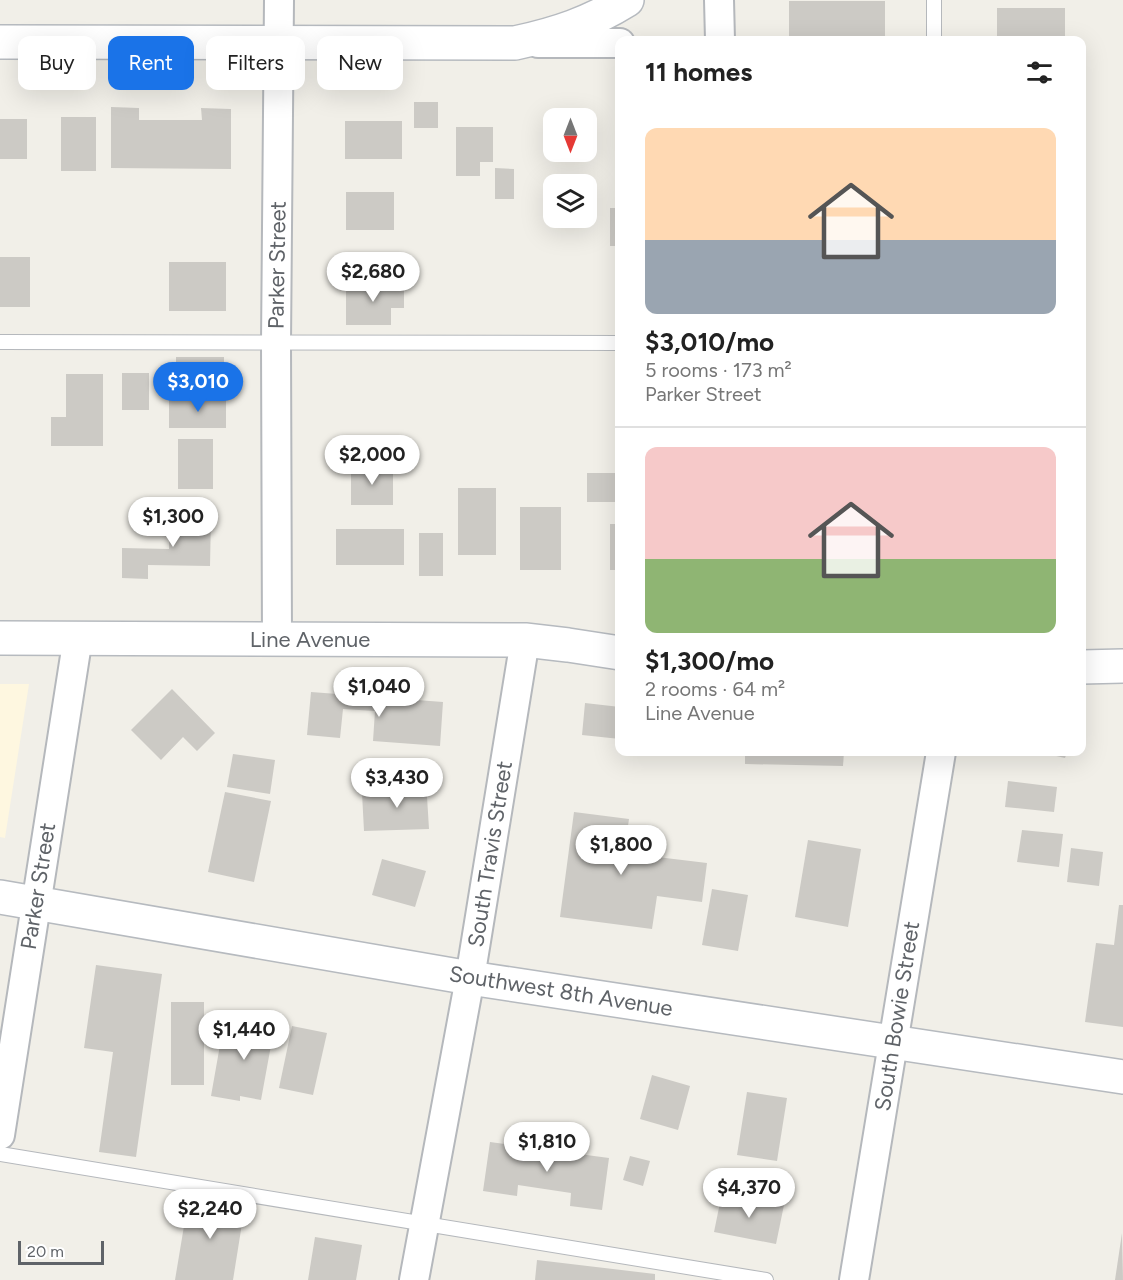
<!DOCTYPE html>
<html lang="en">
<head>
<meta charset="utf-8">
<style>
  :root { --surface:#fff; --page:#f6f6f6; --text:#222; --muted:#767676; --line:#e0e0e0; --accent:#1a73e8 }
  body { margin:0; font-family:Figtree,sans-serif; background:var(--page); color:var(--text); height:100vh; display:flex; flex-direction:column; font-size:22px; white-space:nowrap }
  * { box-sizing:border-box; margin:0 }
  p { font-size:20px; color:var(--muted) }
  .icon { flex:none; width:33px; height:33px; fill:none; stroke:currentColor; stroke-width:2; stroke-linecap:round; stroke-linejoin:round }
  .map { position:relative; flex:1; overflow:hidden }
  .side { position:absolute; left:615px; top:36px; width:471px; height:720px; display:flex; flex-direction:column; background:var(--surface); border-radius:12px; box-shadow:0 6px 24px #0002 }
  .side>* { flex:none }
  .banner { position:absolute; left:18px; top:36px; width:507px; height:54px; display:flex; gap:12px }
  .needle { width:39px; rotate:180deg }
  .buttons { position:absolute; left:543px; top:108px; display:grid; gap:12px }
  .buttons a { display:grid; place-items:center; width:54px; height:54px; border-radius:12px; background:var(--surface); box-shadow:0 6px 24px #0002; font-size:30px }
  .scale { position:absolute; left:18px; bottom:15px; width:86px; box-sizing:border-box; padding-left:6px; border:3px solid #5f6368; border-top:0; font-size:16px; line-height:21px; white-space:nowrap; color:#5f6368; -webkit-text-stroke:4px #fff; paint-order:stroke }
  .price { position:absolute; translate:-50% -51px; padding:0 14px; border-radius:21px; background:#fff; color:#222; font-size:20px; line-height:39px; filter:drop-shadow(0 2px 3px #0008) }
  .price::after { content:''; position:absolute; left:50%; top:36px; width:18px; height:14px; margin-left:-9px; background:inherit; clip-path:polygon(0 0,100% 0,50% 100%) }
  .price.active { background:var(--accent); color:#fff }
  ul { padding:0; list-style:none }
  li { display:grid; align-content:center; gap:12px; height:318px; padding:0 30px }
  li+li { border-top:2px solid var(--line) }
  li span { display:grid; place-items:center; height:186px; border-radius:12px; color:#555 }
  li>.icon { margin-inline-start:auto }
  span .icon { width:108px; height:108px; fill:#fffc; stroke-width:1 }
  li b { font-size:26px }
  h2 { display:flex; justify-content:space-between; align-items:center; height:72px; padding:0 30px; font-size:26px }
  .tag { padding:0 21px; border-radius:12px; background:var(--surface); box-shadow:0 6px 24px #0002; font-size:21px; line-height:54px }
  .tag.active { background:var(--accent); color:#fff }
  .map>svg:first-child { display:block }
  .commercial { fill:#fef7e0 }
  .building { fill:#cccac5 }
  .lines { fill:none; stroke-linecap:round; stroke-linejoin:round }
  .lane-casing { stroke:#b5b8bc; stroke-width:16 }
  .street-casing { stroke:#b5b8bc; stroke-width:32 }
  .secondary-casing { stroke:#b6babf; stroke-width:36 }
  .lane { stroke:#fff; stroke-width:14 }
  .street { stroke:#fff; stroke-width:28 }
  .secondary { stroke:#fff; stroke-width:33 }
  .labels { text-anchor:middle; dominant-baseline:central; stroke-width:4.5; stroke-linejoin:round; paint-order:stroke }
  .street-label { font-size:22px; fill:#5f6368; stroke:#fff }
</style>
</head>
<body>
<div class="map">
<svg width="1123" height="1280" viewBox="0 0 1123 1280">
  <rect width="100%" height="100%" fill="#f1efe8"/>
  <polygon class="commercial" points="0,684 29,684 5,838 0,837"/>
  <g class="building">
    <rect x="789" y="1" width="96" height="39"/>
    <rect x="997" y="8" width="68" height="32"/>
    <rect x="414" y="102" width="24" height="26"/>
    <polygon points="111,107 139,108 139,120 202,120 201,108 231,109 231,169 111,168"/>
    <rect x="61" y="117" width="35" height="54"/>
    <rect x="0" y="119" width="27" height="40"/>
    <rect x="345" y="121" width="57" height="38"/>
    <polygon points="456,127 493,127 493,162 480,162 480,176 456,176"/>
    <polygon points="495,168 514,169 514,199 495,199"/>
    <rect x="346" y="192" width="48" height="38"/>
    <rect x="610" y="208" width="10" height="38"/>
    <rect x="0" y="257" width="30" height="50"/>
    <rect x="169" y="262" width="57" height="49"/>
    <polygon points="346,284 404,284 404,308 391,308 391,325 346,325"/>
    <rect x="176" y="357" width="48" height="29"/>
    <rect x="122" y="373" width="27" height="37"/>
    <polygon points="66,374 103,374 103,446 51,446 51,417 66,417"/>
    <rect x="169" y="398" width="57" height="30"/>
    <rect x="178" y="439" width="35" height="50"/>
    <rect x="351" y="468" width="42" height="37"/>
    <rect x="587" y="473" width="33" height="29"/>
    <rect x="458" y="488" width="38" height="67"/>
    <rect x="520" y="507" width="41" height="63"/>
    <polygon points="170,516 211,517 210,566 148,565 148,579 122,578 122,548 169,549"/>
    <rect x="610" y="524" width="10" height="46"/>
    <rect x="336" y="529" width="68" height="36"/>
    <rect x="419" y="533" width="24" height="43"/>
    <polygon points="172,689 215,733 197,751 183,737 161,760 131,730"/>
    <polygon points="311,692 443,702 440,746 373,741 375,711 343,709 340,738 307,735"/>
    <polygon points="585,703 620,707 620,739 582,735"/>
    <polygon points="745,752 844,752 843,766 745,764"/>
    <polygon points="1039,752 1067,752 1065,758"/>
    <polygon points="233,754 275,760 270,794 227,787"/>
    <polygon points="426,780 429,829 364,831 362,793 406,791 406,782"/>
    <polygon points="1008,781 1057,787 1054,812 1005,807"/>
    <polygon points="225,792 271,801 254,882 208,872"/>
    <polygon points="574,812 629,819 624,853 707,863 702,902 657,896 652,929 560,917"/>
    <polygon points="1022,830 1063,834 1059,867 1017,862"/>
    <polygon points="808,840 861,849 848,927 795,917"/>
    <polygon points="1071,848 1103,852 1099,886 1067,882"/>
    <polygon points="382,859 426,871 415,907 372,895"/>
    <polygon points="712,889 748,895 738,951 702,945"/>
    <polygon points="1119,905 1123,905 1123,1027 1085,1022 1096,943 1114,945"/>
    <polygon points="96,965 162,974 136,1157 99,1152 113,1052 84,1048"/>
    <rect x="171" y="1002" width="33" height="83"/>
    <polygon points="255,1014 276,1018 261,1100 240,1096 240,1101 211,1096 223,1028 252,1034"/>
    <polygon points="292,1026 327,1033 313,1095 279,1088"/>
    <polygon points="652,1075 690,1086 678,1130 640,1119"/>
    <polygon points="747,1092 787,1098 777,1161 737,1155"/>
    <polygon points="490,1142 609,1158 602,1210 570,1206 571,1193 518,1185 517,1196 483,1191"/>
    <polygon points="630,1156 650,1161 643,1186 623,1180"/>
    <polygon points="722,1193 784,1205 776,1244 714,1232"/>
    <polygon points="189,1196 245,1205 233,1280 175,1280"/>
    <polygon points="1122,1233 1123,1280 1115,1280"/>
    <polygon points="315,1237 362,1245 356,1280 308,1280"/>
    <polygon points="537,1260 655,1274 655,1280 535,1280"/>
  </g>
  <g class="lines">
    <g class="lane-casing">
      <g id="lane">
        <polyline points="934,0 934,40"/>
        <polyline points="0,342 620,343"/>
        <polyline points="0,1154 766,1280"/>
      </g>
    </g>
    <g class="street-casing">
      <g id="street">
        <polyline points="719,0 720,40"/>
        <polyline points="538,43 620,43"/>
        <polyline points="277,639 276,343 279,0"/>
        <polyline points="0,1135 78,637"/>
        <polyline points="414,1280 470,978 525,640"/>
        <polyline points="854,1280 941,752"/>
      </g>
    </g>
    <g class="secondary-casing">
      <g id="secondary">
        <path d="M 0,42 L 515,43 C 557,34 590,23 627,0"/>
        <polyline points="0,638 525,640 568,645 620,653"/>
        <polyline points="1082,667 1123,666"/>
        <polyline points="0,897 470,978 1123,1077"/>
      </g>
    </g>
    <use href="#lane" class="lane"/>
    <use href="#street" class="street"/>
    <use href="#secondary" class="secondary"/>
  </g>
  <g class="labels">
    <g class="street-label">
      <text transform="translate(277 265) rotate(-89)">Parker Street</text>
      <text x="310" y="639">Line Avenue</text>
      <text transform="translate(490 854) rotate(-81)">South Travis Street</text>
      <text transform="translate(38 886) rotate(-81)">Parker Street</text>
      <text transform="translate(561 991) rotate(9)">Southwest 8th Avenue</text>
      <text transform="translate(897 1016) rotate(-81)">South Bowie Street</text>
    </g>
  </g>
</svg>
<div class="buttons">
<a><svg class="needle" viewBox="-14 -14 28 28"><path d="M0-13l5 13h-10z" fill="#e53935"/><path d="M0 13l5-13h-10z" fill="#767676"/></svg></a>
<a><svg class="icon" aria-label="layers" viewBox="0 0 24 24"><path d="M12 4l9 5-9 5-9-5zM3 14l9 5 9-5"/></svg></a>
</div>
<div class="scale">20 m</div>
<b class="price" style="left:373px;top:303px">$2,680</b>
<b class="price active" style="left:198px;top:413px">$3,010</b>
<b class="price" style="left:372px;top:486px">$2,000</b>
<b class="price" style="left:173px;top:548px">$1,300</b>
<b class="price" style="left:379px;top:718px">$1,040</b>
<b class="price" style="left:397px;top:809px">$3,430</b>
<b class="price" style="left:621px;top:876px">$1,800</b>
<b class="price" style="left:244px;top:1061px">$1,440</b>
<b class="price" style="left:547px;top:1173px">$1,810</b>
<b class="price" style="left:749px;top:1219px">$4,370</b>
<b class="price" style="left:210px;top:1240px">$2,240</b>
<div class="banner">
<a class="tag">Buy</a>
<a class="tag active">Rent</a>
<a class="tag">Filters</a>
<a class="tag">New</a>
</div>
<section class="side">
<h2>11 homes<svg class="icon" aria-label="filters" viewBox="0 0 24 24"><path d="M4 7h16M4 17h16"/><circle cx="9" cy="7" r="2"/><circle cx="15" cy="17" r="2"/></svg></h2>
<ul>
<li><span style="background:linear-gradient(#ffd9b3 60%,#9aa5b1 0)"><svg class="icon" aria-label="home" viewBox="0 0 24 24"><path d="M3 11l9-7 9 7M6 9v11h12V9"/></svg></span><div><b>$3,010/mo</b><p>5 rooms · 173 m²</p><p>Parker Street</p></div></li>
<li><span style="background:linear-gradient(#f6c9c9 60%,#8fb573 0)"><svg class="icon" aria-label="home" viewBox="0 0 24 24"><path d="M3 11l9-7 9 7M6 9v11h12V9"/></svg></span><div><b>$1,300/mo</b><p>2 rooms · 64 m²</p><p>Line Avenue</p></div></li>
</ul>
</section>
</div>
</body>
</html>
